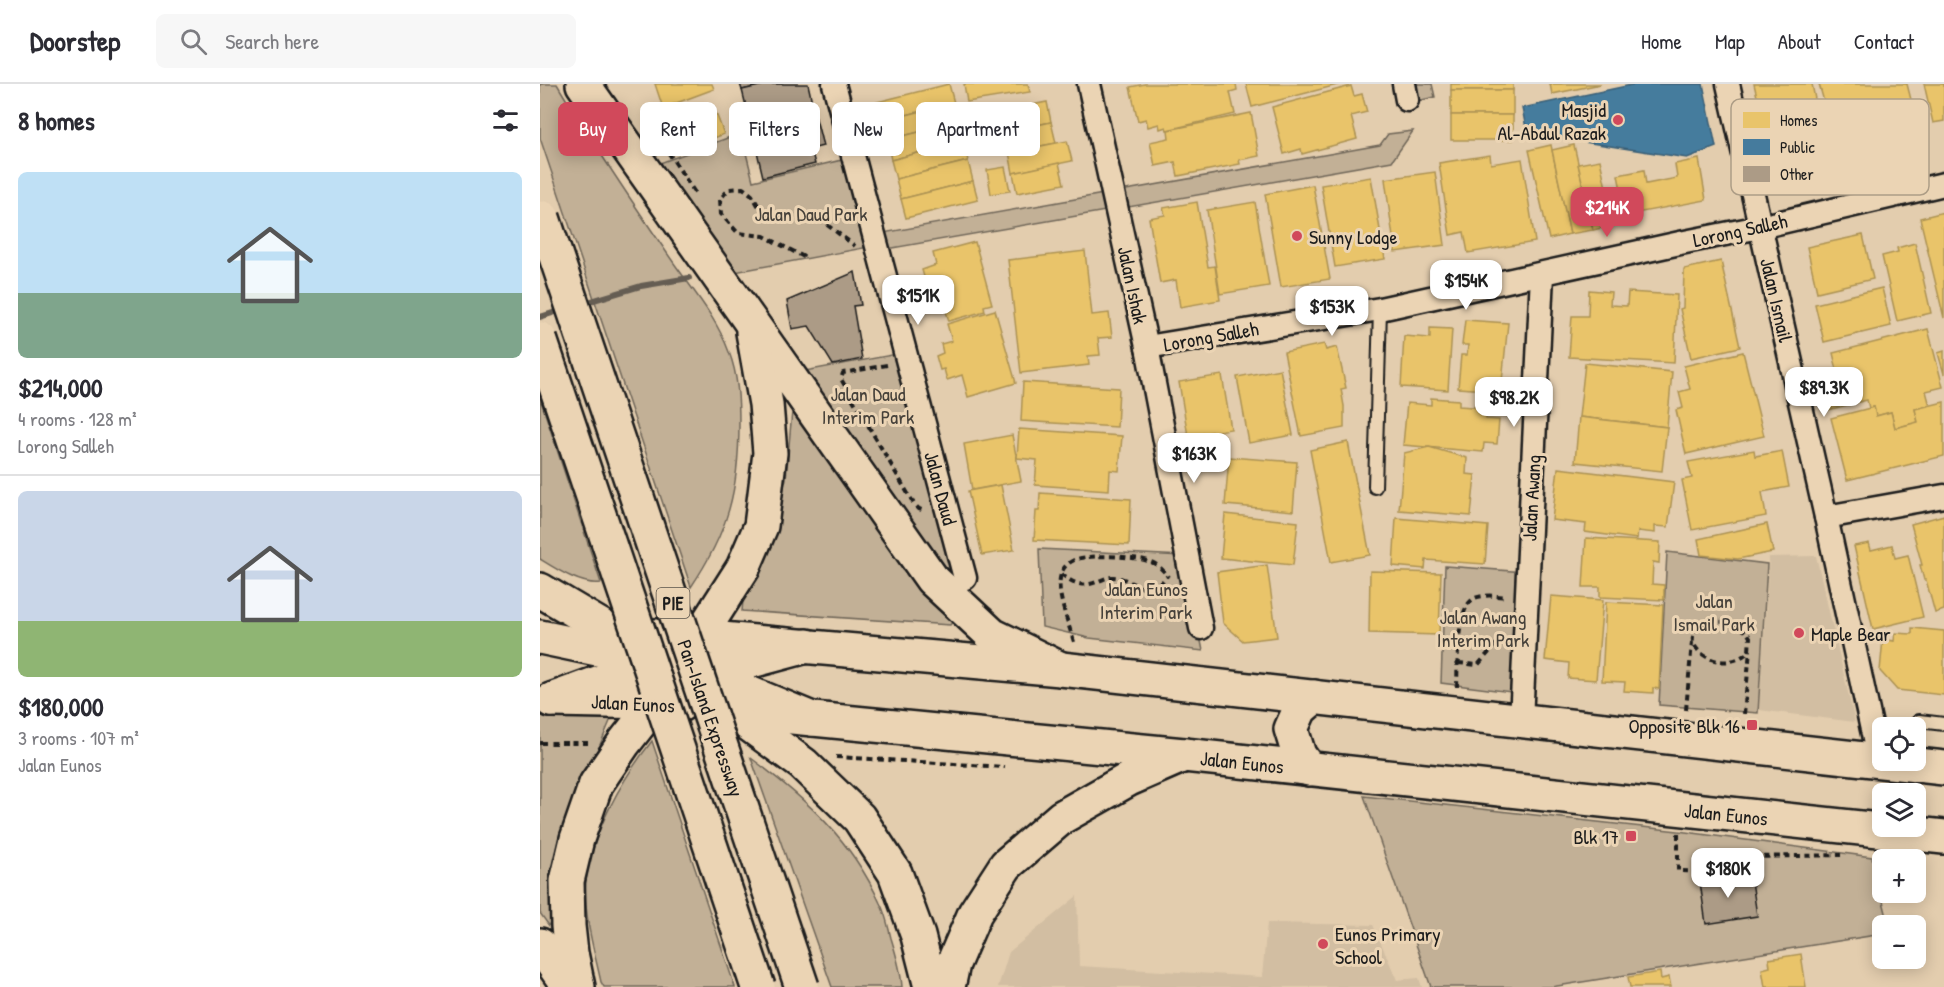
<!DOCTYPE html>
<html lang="en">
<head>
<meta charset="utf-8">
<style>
  :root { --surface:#fff; --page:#f7f7f7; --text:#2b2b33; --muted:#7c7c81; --line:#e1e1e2; --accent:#d1495b }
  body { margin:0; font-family:"Patrick Hand",sans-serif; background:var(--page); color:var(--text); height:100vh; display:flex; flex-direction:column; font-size:22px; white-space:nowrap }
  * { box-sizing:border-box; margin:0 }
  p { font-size:20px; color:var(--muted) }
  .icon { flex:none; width:33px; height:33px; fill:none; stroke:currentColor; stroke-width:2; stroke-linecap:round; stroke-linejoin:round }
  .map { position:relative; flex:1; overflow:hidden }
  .details { display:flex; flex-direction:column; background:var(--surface); width:540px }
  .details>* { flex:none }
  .top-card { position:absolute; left:18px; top:18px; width:570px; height:54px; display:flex; gap:12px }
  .controls { position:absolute; left:1332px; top:633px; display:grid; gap:12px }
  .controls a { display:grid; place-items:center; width:54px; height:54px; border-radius:9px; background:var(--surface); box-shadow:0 3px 15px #0003; font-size:30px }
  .price { position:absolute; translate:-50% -51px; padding:0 14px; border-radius:12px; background:#fff; color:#222; font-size:20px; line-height:39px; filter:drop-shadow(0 2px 3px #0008) }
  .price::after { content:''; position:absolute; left:50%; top:36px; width:18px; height:14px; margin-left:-9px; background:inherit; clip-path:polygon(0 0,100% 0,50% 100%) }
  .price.on { background:var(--accent); color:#fff }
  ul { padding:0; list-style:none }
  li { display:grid; align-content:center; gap:12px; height:318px; padding:0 18px }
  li+li { border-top:2px solid var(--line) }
  li span { display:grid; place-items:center; height:186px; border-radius:9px; color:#555 }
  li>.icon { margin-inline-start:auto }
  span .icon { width:108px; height:108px; fill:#fffc; stroke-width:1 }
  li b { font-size:26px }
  h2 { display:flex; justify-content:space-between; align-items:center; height:72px; padding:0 18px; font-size:26px }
  .pill { padding:0 21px; border-radius:9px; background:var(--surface); box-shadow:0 3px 15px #0003; font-size:21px; line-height:54px }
  .pill.on { background:var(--accent); color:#fff }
  header { display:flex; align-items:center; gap:36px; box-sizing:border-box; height:84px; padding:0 30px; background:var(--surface); border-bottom:2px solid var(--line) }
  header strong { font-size:28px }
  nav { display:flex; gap:33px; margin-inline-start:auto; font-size:21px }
  .search { width:420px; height:54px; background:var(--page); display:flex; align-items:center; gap:15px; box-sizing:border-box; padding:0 21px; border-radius:9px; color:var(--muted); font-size:22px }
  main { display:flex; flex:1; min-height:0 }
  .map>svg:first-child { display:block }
  .built { fill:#d2bea2 }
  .green { fill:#c2b096; stroke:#6f6659; stroke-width:1.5 }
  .homes { fill:#e9c46a; stroke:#ac9253; stroke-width:1.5 }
  .public { fill:#457b9d; stroke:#395e76; stroke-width:1.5 }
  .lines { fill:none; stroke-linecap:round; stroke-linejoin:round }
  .stream { stroke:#655d52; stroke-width:6 }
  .building { fill:#ac9b86; stroke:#1c1c1c; stroke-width:1.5 }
  .service-casing { stroke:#1c1c1c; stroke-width:16 }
  .minor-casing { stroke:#1c1c1c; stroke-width:27 }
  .trunk-casing { stroke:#1c1c1c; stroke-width:38 }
  .motorway-casing { stroke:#1c1c1c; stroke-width:38 }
  .path { stroke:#1c1c1c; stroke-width:4; stroke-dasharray:6 4.5; stroke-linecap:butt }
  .service { stroke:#ebd4b4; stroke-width:12 }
  .minor { stroke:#ebd4b4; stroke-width:22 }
  .trunk { stroke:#ebd4b4; stroke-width:33 }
  .motorway { stroke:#ebd4b4; stroke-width:33 }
  .motorway-bridge-casing { stroke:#1c1c1c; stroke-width:38; stroke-linecap:butt }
  .motorway-bridge { stroke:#ebd4b4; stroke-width:33 }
  .poi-dot { fill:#d1495b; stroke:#ebd4b4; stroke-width:2 }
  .labels { text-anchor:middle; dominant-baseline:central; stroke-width:6; stroke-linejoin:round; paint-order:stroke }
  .shield { fill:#ebd4b4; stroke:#5a534a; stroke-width:1.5 }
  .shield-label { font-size:18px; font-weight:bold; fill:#1c1c1c }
  .poi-label { font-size:20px; fill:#1c1c1c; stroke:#ebd4b4; text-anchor:end }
  .park-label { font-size:20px; fill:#46413a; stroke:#ebd4b4 }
  .street-label { font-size:20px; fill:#1c1c1c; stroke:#ebd4b4 }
  .key { fill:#ebd4b4; stroke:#ad9d86; stroke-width:1.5 }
  .key-label { font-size:16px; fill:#1c1c1c }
</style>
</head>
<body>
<header>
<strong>Doorstep</strong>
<div class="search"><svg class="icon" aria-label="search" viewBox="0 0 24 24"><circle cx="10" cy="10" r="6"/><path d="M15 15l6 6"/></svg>Search here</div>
<nav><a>Home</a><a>Map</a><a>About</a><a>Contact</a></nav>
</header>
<main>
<section class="details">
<h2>8 homes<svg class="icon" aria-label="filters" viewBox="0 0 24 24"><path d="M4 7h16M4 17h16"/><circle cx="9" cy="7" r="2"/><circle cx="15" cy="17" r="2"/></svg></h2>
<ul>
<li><span style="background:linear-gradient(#bfe0f5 65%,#7fa58c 0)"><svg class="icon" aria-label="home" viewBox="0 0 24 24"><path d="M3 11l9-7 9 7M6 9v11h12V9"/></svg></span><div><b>$214,000</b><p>4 rooms · 128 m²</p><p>Lorong Salleh</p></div></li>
<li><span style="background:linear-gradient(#c9d6e8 70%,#8fb573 0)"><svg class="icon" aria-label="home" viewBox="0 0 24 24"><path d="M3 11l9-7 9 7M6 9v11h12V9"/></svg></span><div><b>$180,000</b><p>3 rooms · 107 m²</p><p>Jalan Eunos</p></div></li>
</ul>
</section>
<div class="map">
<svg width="1404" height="903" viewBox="0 0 1404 903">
  <rect width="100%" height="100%" fill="#e3cdae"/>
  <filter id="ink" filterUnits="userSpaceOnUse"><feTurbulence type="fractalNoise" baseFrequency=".0167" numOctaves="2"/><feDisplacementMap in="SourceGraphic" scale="12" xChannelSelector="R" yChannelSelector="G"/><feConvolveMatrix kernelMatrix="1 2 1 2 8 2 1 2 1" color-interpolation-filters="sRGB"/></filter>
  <g filter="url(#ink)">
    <g class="built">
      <polygon points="1276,472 1315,638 1219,626 1229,473"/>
      <polygon points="537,812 539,882 722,893 727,839 833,841 857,896 879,894 882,903 458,903 469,868"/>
    </g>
    <g class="green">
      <path d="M 0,0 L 17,0 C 52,59 91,116 129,172 C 150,203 176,232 189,268 C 198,291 199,316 199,340 C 199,406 188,448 151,503 L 0,54 Z"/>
      <polygon points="869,0 892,0 895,13 873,18"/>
      <polygon points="873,47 852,77 341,166 337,150 840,61 848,50"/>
      <polygon points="201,49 213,97 306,75 329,163 184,190 109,83"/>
      <polygon points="357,270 416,486 405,486 254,289"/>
      <path d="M 0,314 L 61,499 C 42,502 16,485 0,475 Z"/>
      <polygon points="253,316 413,537 410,541 202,527 204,506 229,463 246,395"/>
      <polygon points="499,465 644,472 663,567 549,554 502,543"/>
      <polygon points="1127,468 1227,480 1218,629 1119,621"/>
      <polygon points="905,482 985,488 979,609 901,599"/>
      <polygon points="0,627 73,630 25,744 17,853 0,829"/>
      <path d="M 112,657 L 195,903 L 64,903 L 61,898 C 54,866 43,830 46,797 C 52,748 82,695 112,657 Z"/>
      <path d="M 211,674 C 266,715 311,755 340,819 C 346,830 348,843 351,854 C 356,870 361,886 362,903 L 292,903 Z"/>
      <polygon points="824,712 1138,747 1332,773 1349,841 1342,842 1342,850 1011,903 891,903"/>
    </g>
    <g class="homes">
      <polygon points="115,0 172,0 174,5 123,24"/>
      <polygon points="409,0 414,19 342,37 337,18"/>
      <polygon points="424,0 488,0 490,8 427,18"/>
      <polygon points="605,0 696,0 697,6 690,8 695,30 627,46 626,43 620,45 619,40 608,43 606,35 598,37 590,3"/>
      <polygon points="706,0 801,0 712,23"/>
      <rect x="911" y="0" width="62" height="6"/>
      <polygon points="1010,0 1061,0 1012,10"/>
      <polygon points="1214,0 1272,0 1277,25 1223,38"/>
      <polygon points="1279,0 1367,0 1377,39 1338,50 1331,24 1318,28 1316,20 1287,28"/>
      <polygon points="1384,0 1404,0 1404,37 1393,39"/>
      <polygon points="811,2 814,12 822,10 827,28 811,32 817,55 762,70 761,65 744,70 732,23"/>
      <rect x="911" y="6" width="62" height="25"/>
      <polygon points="507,18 511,38 464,48 461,27"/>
      <polygon points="414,19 419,38 347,56 342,37"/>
      <polygon points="176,29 184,50 143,66 134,45"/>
      <polygon points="711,29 719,72 699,76 700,80 638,92 635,78 615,82 610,58 629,54 628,46"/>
      <rect x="911" y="31" width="62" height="25"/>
      <polygon points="419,38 424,57 351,76 347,56"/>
      <polygon points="511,38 516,59 469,68 464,48"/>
      <polygon points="424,57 428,77 356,95 351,76"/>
      <polygon points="527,57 532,77 473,89 469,68"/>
      <polygon points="1011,61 1030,150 1009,155 989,66"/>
      <polygon points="1034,61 1053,146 1030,150 1012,66"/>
      <polygon points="950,71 951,80 982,75 995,158 928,169 924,148 910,151 899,79"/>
      <polygon points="1159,75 1166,116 1086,131 1078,91 1104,86 1106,100 1137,94 1135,80"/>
      <polygon points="1060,76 1074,141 1053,146 1038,80"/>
      <polygon points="428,77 433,97 361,115 356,95"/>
      <polygon points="519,79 524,100 477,109 473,89"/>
      <polygon points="465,83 470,107 451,110 447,86"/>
      <polygon points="895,88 905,161 855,168 845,95"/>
      <polygon points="831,93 845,175 795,183 781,101"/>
      <polygon points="433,97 438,116 366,134 361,115"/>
      <polygon points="773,101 790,195 741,203 725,110"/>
      <polygon points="657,118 668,183 675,182 680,216 640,223 636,196 620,199 609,134 625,131 623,124"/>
      <polygon points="715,118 729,202 680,210 667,126"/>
      <polygon points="1404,128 1404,234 1380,134"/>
      <polygon points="1323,151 1333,195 1277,208 1267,163"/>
      <polygon points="435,158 452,220 444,222 445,227 409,237 404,221 393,224 382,186 396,181 393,169"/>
      <polygon points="1375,159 1391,229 1357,237 1342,172 1358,168 1357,164"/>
      <polygon points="545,167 552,231 569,229 572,253 558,254 560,271 548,272 549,281 481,289 468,176"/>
      <polygon points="1181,177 1200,263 1151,274 1140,225 1143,224 1144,185"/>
      <polygon points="1342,204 1351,242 1284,258 1275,220"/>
      <polygon points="1049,206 1071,208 1070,221 1087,222 1088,208 1137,211 1134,279 1029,273 1032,232 1048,232"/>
      <polygon points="455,226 476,299 428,313 422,291 407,296 404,285 400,286 396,272 403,269 401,260 412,257 407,240"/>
      <polygon points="925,236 968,239 961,307 918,304 921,271 927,271 928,261 922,261"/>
      <polygon points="890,244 912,245 908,306 861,303 864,252 890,254"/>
      <polygon points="1388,245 1403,303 1386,307 1390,322 1375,325 1378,338 1355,344 1351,328 1336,332 1334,323 1329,324 1327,316 1284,327 1276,295 1298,290 1293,269"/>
      <polygon points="784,260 786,266 797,263 806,304 801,305 804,322 804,344 761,352 744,268"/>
      <polygon points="1404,267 1404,290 1398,269"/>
      <polygon points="1203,268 1224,352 1146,370 1136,326 1143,324 1139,308 1150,305 1144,282"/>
      <polygon points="1045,279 1132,288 1127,343 1039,333"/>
      <polygon points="740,285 753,351 709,359 697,293"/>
      <polygon points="682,291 691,345 648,352 639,298"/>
      <polygon points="483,298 579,304 577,343 481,337"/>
      <polygon points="891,314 919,316 919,322 947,324 946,335 959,336 957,360 944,359 943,368 863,361 867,319 891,321"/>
      <polygon points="1404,318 1404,372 1307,396 1291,334 1334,323 1336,332 1351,328 1355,344 1378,338 1375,325"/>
      <polygon points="1039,333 1127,343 1122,387 1035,378"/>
      <polygon points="479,345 582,352 579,387 570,386 569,406 495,401 497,376 477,374"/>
      <polygon points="472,351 481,397 432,406 424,360"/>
      <polygon points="808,358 830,471 791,478 770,366"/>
      <polygon points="889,363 927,374 926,390 935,391 931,432 859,426 864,369"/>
      <polygon points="1214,366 1215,372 1242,367 1249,403 1222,408 1226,432 1152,446 1142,396 1152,394 1148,378"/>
      <polygon points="689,373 757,378 753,427 685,421"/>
      <polygon points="1018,384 1134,398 1128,443 1115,442 1115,449 1098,447 1097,455 1045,448 1046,440 1012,436"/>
      <polygon points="461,401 474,466 442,471 428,407"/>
      <polygon points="500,409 591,415 589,461 494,456 496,427 499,427"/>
      <polygon points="685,430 758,438 753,481 681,474"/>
      <polygon points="1404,431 1404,526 1395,529 1386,496 1384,496 1380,481 1382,481 1371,440"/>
      <polygon points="856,434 948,442 945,480 886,476 885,485 853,482"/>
      <polygon points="1227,440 1233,468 1198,475 1161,471 1158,455"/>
      <polygon points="1046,454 1120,458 1119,479 1113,478 1112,500 1124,501 1124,516 1060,513 1060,503 1043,503"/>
      <polygon points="1329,459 1331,466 1352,461 1355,474 1368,471 1383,533 1333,545 1314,462"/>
      <polygon points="727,481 737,553 703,557 683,539 677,488"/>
      <polygon points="830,487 901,489 899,551 829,549"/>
      <polygon points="1011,512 1063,516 1056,596 1028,594 1029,579 1005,576"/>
      <polygon points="1066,518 1123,521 1119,605 1113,604 1113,609 1084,607 1085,598 1062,597"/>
      <polygon points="1372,544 1404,547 1404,611 1357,606 1340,587 1343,555 1354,557 1355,549 1372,550"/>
      <polygon points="1261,870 1266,903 1225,903 1222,885 1230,883 1229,875"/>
      <polygon points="1120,888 1121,895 1129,893 1131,903 1090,903 1088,893"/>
    </g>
    <polygon class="public" points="1096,0 1163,0 1176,63 1147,74 987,49 982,24"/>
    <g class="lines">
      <g class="stream">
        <polyline points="41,220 101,202 149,194"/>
        <polyline points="0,233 22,226"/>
      </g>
    </g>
    <g class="building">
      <polygon points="200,0 228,0 202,6"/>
      <polygon points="228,0 268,0 274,27 211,42 202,6"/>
      <polygon points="274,27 283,62 271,65 275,80 223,93 211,42"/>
      <polygon points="315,188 321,221 313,222 322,275 293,281 269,242 252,245 247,217"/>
      <polygon points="1211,790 1217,832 1166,840 1160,798"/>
    </g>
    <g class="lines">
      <g class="service-casing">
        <g id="service">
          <polyline points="835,403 840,225"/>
          <polyline points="1379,637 1404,640"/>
        </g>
      </g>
      <g class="minor-casing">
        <g id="minor">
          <polyline points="294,0 425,494"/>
          <polyline points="549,0 607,263 661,544"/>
          <polyline points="864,0 867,16"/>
          <polyline points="1188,0 1286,433 1339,678"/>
          <polyline points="607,263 840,225 1140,159 1220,143 1404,100"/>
          <polyline points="1286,433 1404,412"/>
          <polyline points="981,637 1002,190"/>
        </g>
      </g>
      <g class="trunk-casing">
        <g id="trunk">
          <polyline points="74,551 159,553 521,585 1404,684"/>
          <polyline points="12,616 116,618 140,621"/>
          <polyline points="242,632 644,671 1404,753"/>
          <polyline points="769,685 759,671 751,645 760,625 774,613"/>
        </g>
      </g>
      <g class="motorway-casing">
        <g id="motorway">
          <polyline points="43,0 392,495 452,551 521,585"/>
          <polyline points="0,506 76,551 99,562"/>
          <polyline points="0,553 67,567 191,627 263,680 319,734 355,789 378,852 391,903"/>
          <polyline points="163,590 272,635"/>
          <polyline points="11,616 126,574 159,553 203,484 221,442 230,369 226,320 213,248"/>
          <polyline points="0,861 29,903"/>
          <polyline points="38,903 31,869 28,842 27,797 37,755 56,700 84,659 116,618 137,601 163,590 267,562"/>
          <polyline points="408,903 413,880 435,829 466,781 522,733 589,695 644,671"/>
        </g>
      </g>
      <g class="path">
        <polyline points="111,42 155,109"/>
        <polyline points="264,173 224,152 198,149 181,130 180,115 189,105 203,104 212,111 222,128 240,136 259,130 274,131 315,162"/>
        <polyline points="347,281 303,289 301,295 374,420 379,425 385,427"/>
        <path d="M 521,490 C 534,500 543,504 559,497 C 564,495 568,493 573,493 C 595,493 605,520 627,492"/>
        <path d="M 1170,538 C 1186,537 1200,538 1210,553 L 1209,567 C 1179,598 1125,552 1170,538 Z"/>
        <path d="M 534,558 C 529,540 515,508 521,490 C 523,483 530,477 537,475 C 553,470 597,472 611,478 C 619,481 624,487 628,493"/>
        <polyline points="918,579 938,581 963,552"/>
        <path d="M 917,603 C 918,584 915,523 935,514 C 945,510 957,512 967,513"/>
        <polyline points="1146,626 1152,558"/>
        <polyline points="1204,630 1210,566"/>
        <polyline points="0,659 52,659"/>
        <polyline points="296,673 465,683"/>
        <polyline points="1138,749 1138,787 1174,788 1175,774 1301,771"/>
      </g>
      <use href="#service" class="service"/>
      <use href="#minor" class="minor"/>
      <use href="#trunk" class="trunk"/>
      <use href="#motorway" class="motorway"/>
      <g class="motorway-bridge-casing">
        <g id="motorway-bridge">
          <polyline points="3,134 262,903"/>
          <polyline points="0,255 218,903"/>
        </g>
      </g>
      <use href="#motorway-bridge" class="motorway-bridge"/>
    </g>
  </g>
  <g class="poi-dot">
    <circle cx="1078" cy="36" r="6"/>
    <circle cx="757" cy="152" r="6"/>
    <circle cx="1259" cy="549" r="6"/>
    <rect x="1206" y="635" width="12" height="12" rx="3"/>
    <rect x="1085" y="746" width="12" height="12" rx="3"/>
    <circle cx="783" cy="860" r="6"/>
  </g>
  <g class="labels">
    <rect class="shield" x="116.5" y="504" width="33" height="30" rx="4.5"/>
    <g class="shield-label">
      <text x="133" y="519">PIE</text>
    </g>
    <g class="poi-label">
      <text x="1066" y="25">Masjid<tspan x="1066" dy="23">Al-Abdul Razak</tspan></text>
      <text x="769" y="152" text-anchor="start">Sunny Lodge</text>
      <text x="1271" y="549" text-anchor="start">Maple Bear</text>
      <text x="1200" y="641">Opposite Blk 16</text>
      <text x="1079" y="752">Blk 17</text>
      <text x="795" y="849" text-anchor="start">Eunos Primary<tspan x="795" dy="23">School</tspan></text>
    </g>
    <g class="park-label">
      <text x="271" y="129">Jalan Daud Park</text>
      <text x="328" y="309">Jalan Daud<tspan x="328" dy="23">Interim Park</tspan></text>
      <text x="606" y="504">Jalan Eunos<tspan x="606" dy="23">Interim Park</tspan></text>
      <text x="1174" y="516">Jalan<tspan x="1174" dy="23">Ismail Park</tspan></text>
      <text x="943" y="532">Jalan Awang<tspan x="943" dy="23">Interim Park</tspan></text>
    </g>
    <g class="street-label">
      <text transform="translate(1200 146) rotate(-12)">Lorong Salleh</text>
      <text transform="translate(593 201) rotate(78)">Jalan Ishak</text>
      <text transform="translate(1237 216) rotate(77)">Jalan Ismail</text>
      <text transform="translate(671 252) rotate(-10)">Lorong Salleh</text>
      <text transform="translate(401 404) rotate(75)">Jalan Daud</text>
      <text transform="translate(991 414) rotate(-87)">Jalan Awang</text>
      <text transform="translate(93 619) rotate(3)">Jalan Eunos</text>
      <text transform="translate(171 634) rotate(71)">Pan-Island Expressway</text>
      <text transform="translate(702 678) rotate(6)">Jalan Eunos</text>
      <text transform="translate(1186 730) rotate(6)">Jalan Eunos</text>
    </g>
  </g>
  <rect x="1191" y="15" width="198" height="96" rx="9" class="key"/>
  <rect x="1203" y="28" width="27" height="16" fill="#e9c46a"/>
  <rect x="1203" y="55" width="27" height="16" fill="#457b9d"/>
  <rect x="1203" y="82" width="27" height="16" fill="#ac9b86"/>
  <g class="key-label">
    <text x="1240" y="42">Homes</text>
    <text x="1240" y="69">Public</text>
    <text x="1240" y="96">Other</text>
  </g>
</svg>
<div class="controls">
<a><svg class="icon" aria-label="locate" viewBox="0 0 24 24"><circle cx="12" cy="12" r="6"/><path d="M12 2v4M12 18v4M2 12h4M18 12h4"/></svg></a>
<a><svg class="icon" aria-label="layers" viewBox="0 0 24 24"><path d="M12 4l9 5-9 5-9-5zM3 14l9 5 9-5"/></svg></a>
<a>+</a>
<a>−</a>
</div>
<b class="price on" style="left:1067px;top:154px">$214K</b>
<b class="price" style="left:926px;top:227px">$154K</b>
<b class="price" style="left:378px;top:242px">$151K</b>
<b class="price" style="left:792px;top:253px">$153K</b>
<b class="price" style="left:1284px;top:334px">$89.3K</b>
<b class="price" style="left:974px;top:344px">$98.2K</b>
<b class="price" style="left:654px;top:400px">$163K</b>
<b class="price" style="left:1188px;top:815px">$180K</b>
<div class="top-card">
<a class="pill on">Buy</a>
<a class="pill">Rent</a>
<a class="pill">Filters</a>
<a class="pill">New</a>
<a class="pill">Apartment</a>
</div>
</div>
</main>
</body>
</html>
